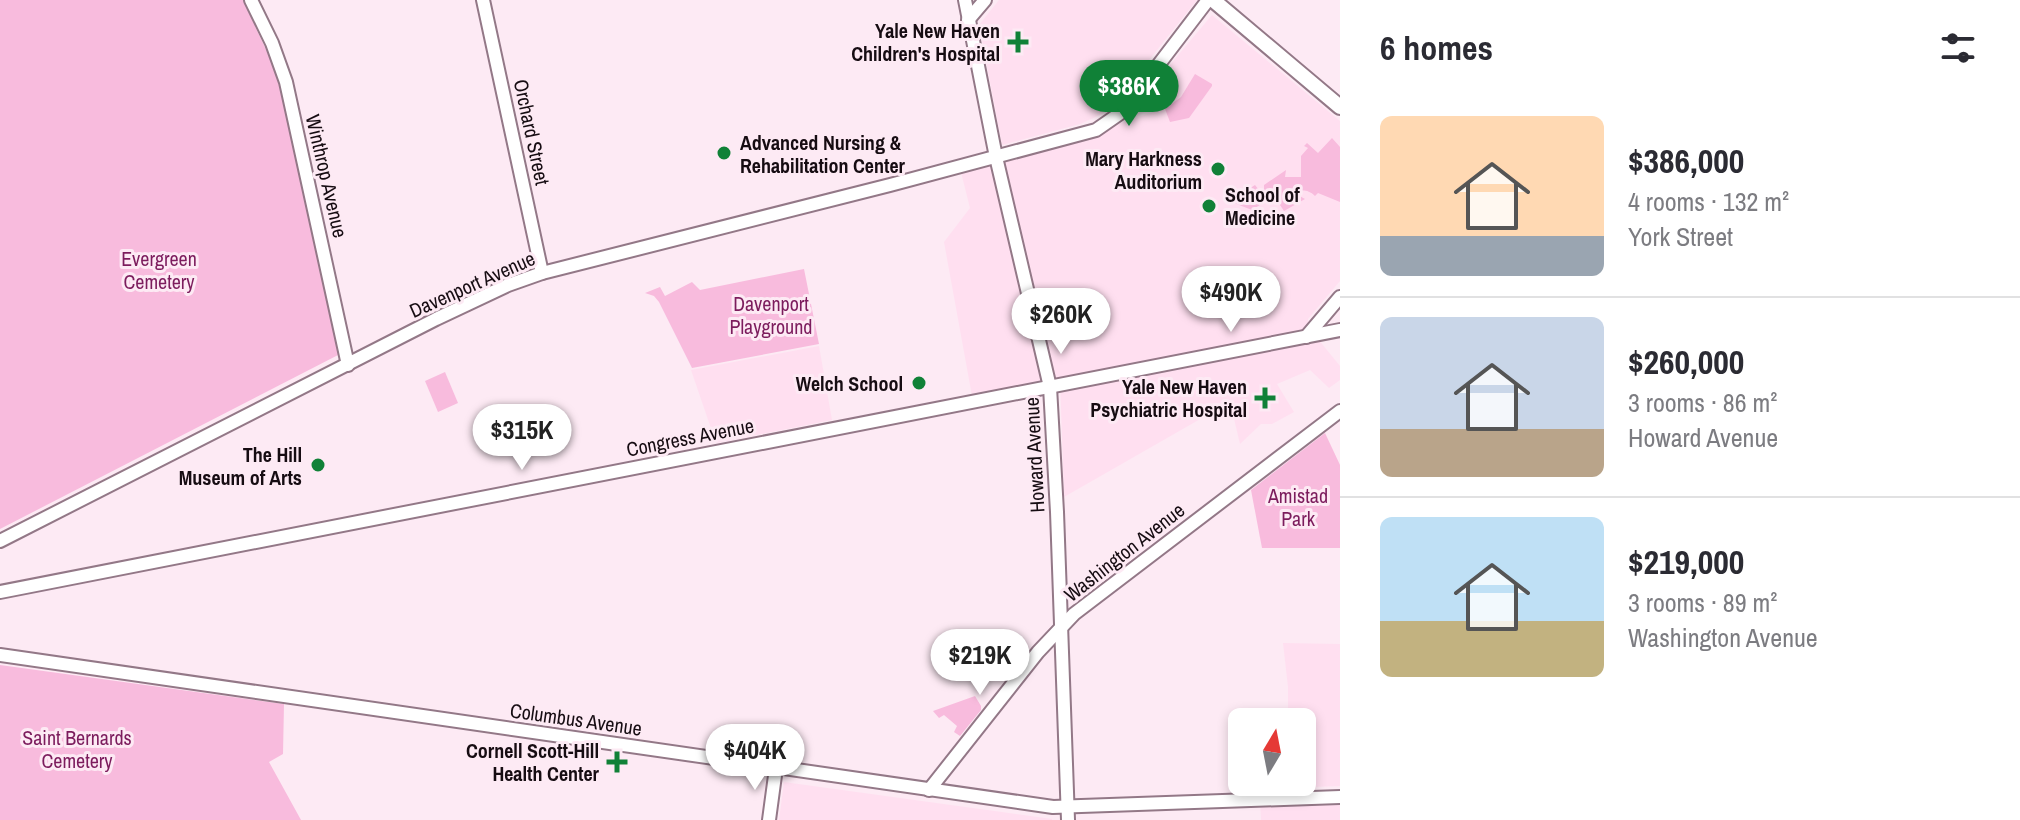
<!DOCTYPE html>
<html lang="en">
<head>
<meta charset="utf-8">
<style>
  :root { --surface:#fff; --page:#f2f2f3; --text:#2b2b33; --muted:#7c7c81; --line:#e1e1e2; --accent:#108137 }
  body { margin:0; font-family:"Archivo Narrow",sans-serif; background:var(--page); color:var(--text); height:100vh; display:flex; flex-direction:column; font-size:30px; white-space:nowrap }
  * { box-sizing:border-box; margin:0 }
  p { font-size:26px; color:var(--muted) }
  .icon { flex:none; width:44px; height:44px; fill:none; stroke:currentColor; stroke-width:2; stroke-linecap:round; stroke-linejoin:round }
  .map { position:relative; flex:1; overflow:hidden }
  .sheet { display:flex; flex-direction:column; background:var(--surface); width:680px }
  .sheet>* { flex:none }
  .needle { width:52px; rotate:10deg }
  .buttons { position:absolute; left:1228px; top:708px; display:grid; gap:16px }
  .buttons a { display:grid; place-items:center; width:88px; height:88px; border-radius:12px; background:var(--surface); box-shadow:0 4px 12px #0003; font-size:40px }
  .price { position:absolute; translate:-50% -68px; padding:0 18px; border-radius:28px; background:#fff; color:#222; font-size:26px; line-height:52px; filter:drop-shadow(0 2px 4px #0008) }
  .price::after { content:''; position:absolute; left:50%; top:48px; width:24px; height:18px; margin-left:-12px; background:inherit; clip-path:polygon(0 0,100% 0,50% 100%) }
  .price.current { background:var(--accent); color:#fff }
  ul { padding:0; list-style:none }
  li { display:flex; align-items:center; gap:24px; height:200px; padding:0 40px }
  li+li { border-top:2px solid var(--line) }
  li span { display:grid; place-items:center; flex:none; width:224px; height:160px; border-radius:12px; color:#555 }
  li>.icon { margin-inline-start:auto }
  span .icon { width:96px; height:96px; fill:#fffc; stroke-width:1 }
  li b { font-size:34px }
  h2 { display:flex; justify-content:space-between; align-items:center; height:96px; padding:0 40px; font-size:34px }
  main { display:flex; flex:1; min-height:0 }
  .map>svg:first-child { display:block }
  .built { fill:#ffdff0 }
  .green { fill:#f8bbdd }
  .lines { fill:none; stroke-linecap:round; stroke-linejoin:round }
  .secondary-casing { stroke:#937887; stroke-width:16 }
  .primary-casing { stroke:#937887; stroke-width:16 }
  .highway-casing { stroke:#937887; stroke-width:18 }
  .secondary { stroke:#fff; stroke-width:12 }
  .primary { stroke:#fff; stroke-width:12 }
  .highway { stroke:#fff; stroke-width:14 }
  .poi-dot { fill:#108137; stroke:#fdeaf4; stroke-width:3 }
  .labels { text-anchor:middle; dominant-baseline:central; stroke-width:6; stroke-linejoin:round; paint-order:stroke }
  .poi-label { font-size:20px; font-weight:bold; fill:#160c12; stroke:#fdeaf4; text-anchor:end }
  .street-label { font-size:20px; fill:#160c12; stroke:#fdeaf4 }
  .park-label { font-size:20px; fill:#7c1c5d; stroke:#fdeaf4 }
</style>
</head>
<body>
<main>
<div class="map">
<svg width="1340" height="820" viewBox="0 0 1340 820">
  <rect width="100%" height="100%" fill="#fdeaf4"/>
  <g class="built">
    <polygon points="999,0 1197,0 1121,95 1102,114 1080,124 1002,145 979,25"/>
    <polygon points="1212,15 1340,121 1340,281 1308,319 1309,328 1340,366 1340,380 1329,388 1310,370 1277,384 1294,412 1272,424 1261,424 1240,444 1230,402 1064,497 1060,379 972,396 944,242 970,208 961,172 1009,161 1165,108 1147,92"/>
    <polygon points="819,346 832,420 716,443 691,370"/>
    <polygon points="1283,643 1340,644 1340,786 1285,788 1285,782 1302,782 1302,722 1288,722 1288,687"/>
    <polygon points="784,782 1052,819 1052,820 779,820"/>
    <polygon points="1340,797 1340,820 1261,820 1260,799"/>
  </g>
  <g class="green">
    <polygon points="0,0 243,0 276,71 340,354 0,529"/>
    <polygon points="1195,74 1212,84 1212,86 1189,118 1170,122 1165,109 1181,97"/>
    <path d="M 1332,138 L 1340,147 L 1340,202 L 1318,193 L 1315,196 C 1309,190 1304,190 1296,191 L 1296,194 L 1305,199 L 1284,211 L 1274,196 L 1252,210 L 1234,203 L 1232,200 L 1255,185 L 1259,190 L 1264,189 L 1264,185 L 1286,170 L 1285,177 L 1301,177 L 1301,156 L 1308,148 L 1304,146 L 1307,143 L 1318,153 Z"/>
    <polygon points="804,269 819,344 692,368 659,302 654,296 645,293 660,287 665,296 692,282 700,290"/>
    <polygon points="445,372 458,403 438,412 425,381"/>
    <polygon points="1325,433 1340,465 1340,548 1262,548 1251,490"/>
    <polygon points="0,665 284,704 283,754 269,762 301,820 0,820"/>
    <polygon points="975,696 981,706 981,710 960,736 954,732 957,726 944,715 939,718 933,711"/>
  </g>
  <g class="lines">
    <g class="secondary-casing">
      <g id="secondary">
        <polyline points="251,0 272,43 286,82 348,365"/>
        <polyline points="483,0 542,273"/>
        <polyline points="965,0 996,157 1050,387 1057,512 1068,820"/>
        <polyline points="968,20 985,0"/>
        <polyline points="1306,337 1340,297"/>
        <polyline points="0,541 436,319 508,285 542,273 890,185 1096,130 1119,114 1137,93 1208,0"/>
        <polyline points="0,592 1340,330"/>
        <polyline points="929,790 1038,652 1074,614 1340,411"/>
        <polyline points="769,820 776,768"/>
      </g>
    </g>
    <g class="primary-casing">
      <polyline id="primary" points="0,655 1053,807 1340,797"/>
    </g>
    <g class="highway-casing">
      <polyline id="highway" points="1213,0 1340,107"/>
    </g>
    <use href="#secondary" class="secondary"/>
    <use href="#primary" class="primary"/>
    <use href="#highway" class="highway"/>
  </g>
  <g class="poi-dot">
    <path d="M1014 30h8v8h8v8h-8v8h-8v-8h-8v-8h8z"/>
    <circle cx="724" cy="153" r="8"/>
    <circle cx="1218" cy="169" r="8"/>
    <circle cx="1209" cy="206" r="8"/>
    <circle cx="919" cy="383" r="8"/>
    <path d="M1261 386h8v8h8v8h-8v8h-8v-8h-8v-8h8z"/>
    <circle cx="318" cy="465" r="8"/>
    <path d="M613 750h8v8h8v8h-8v8h-8v-8h-8v-8h8z"/>
  </g>
  <g class="labels">
    <g class="poi-label">
      <text x="1000" y="30">Yale New Haven<tspan x="1000" dy="23">Children's Hospital</tspan></text>
      <text x="740" y="142" text-anchor="start">Advanced Nursing &amp;<tspan x="740" dy="23">Rehabilitation Center</tspan></text>
      <text x="1202" y="158">Mary Harkness<tspan x="1202" dy="23">Auditorium</tspan></text>
      <text x="1225" y="194" text-anchor="start">School of<tspan x="1225" dy="23">Medicine</tspan></text>
      <text x="903" y="383">Welch School</text>
      <text x="1247" y="386">Yale New Haven<tspan x="1247" dy="23">Psychiatric Hospital</tspan></text>
      <text x="302" y="454">The Hill<tspan x="302" dy="23">Museum of Arts</tspan></text>
      <text x="599" y="750">Cornell Scott-Hill<tspan x="599" dy="23">Health Center</tspan></text>
    </g>
    <g class="street-label">
      <text transform="translate(532 132) rotate(78)">Orchard Street</text>
      <text transform="translate(327 176) rotate(77)">Winthrop Avenue</text>
      <text transform="translate(472 284) rotate(-24)">Davenport Avenue</text>
      <text transform="translate(690 437) rotate(-11)">Congress Avenue</text>
      <text transform="translate(1034 455) rotate(-93)">Howard Avenue</text>
      <text transform="translate(1124 552) rotate(-38)">Washington Avenue</text>
      <text transform="translate(576 719) rotate(8)">Columbus Avenue</text>
    </g>
    <g class="park-label">
      <text x="159" y="258">Evergreen<tspan x="159" dy="23">Cemetery</tspan></text>
      <text x="771" y="303">Davenport<tspan x="771" dy="23">Playground</tspan></text>
      <text x="1298" y="495">Amistad<tspan x="1298" dy="23">Park</tspan></text>
      <text x="77" y="737">Saint Bernards<tspan x="77" dy="23">Cemetery</tspan></text>
    </g>
  </g>
</svg>
<div class="buttons">
<a><svg class="needle" viewBox="-14 -14 28 28"><path d="M0-13l5 13h-10z" fill="#e53935"/><path d="M0 13l5-13h-10z" fill="#7c7c81"/></svg></a>
</div>
<b class="price current" style="left:1129px;top:128px">$386K</b>
<b class="price" style="left:1231px;top:334px">$490K</b>
<b class="price" style="left:1061px;top:356px">$260K</b>
<b class="price" style="left:522px;top:472px">$315K</b>
<b class="price" style="left:980px;top:697px">$219K</b>
<b class="price" style="left:755px;top:792px">$404K</b>
</div>
<section class="sheet">
<h2>6 homes<svg class="icon" aria-label="filters" viewBox="0 0 24 24"><path d="M4 7h16M4 17h16"/><circle cx="9" cy="7" r="2"/><circle cx="15" cy="17" r="2"/></svg></h2>
<ul>
<li><span style="background:linear-gradient(#ffd9b3 75%,#9aa5b1 0)"><svg class="icon" aria-label="home" viewBox="0 0 24 24"><path d="M3 11l9-7 9 7M6 9v11h12V9"/></svg></span><div><b>$386,000</b><p>4 rooms · 132 m²</p><p>York Street</p></div></li>
<li><span style="background:linear-gradient(#c9d6e8 70%,#b9a48a 0)"><svg class="icon" aria-label="home" viewBox="0 0 24 24"><path d="M3 11l9-7 9 7M6 9v11h12V9"/></svg></span><div><b>$260,000</b><p>3 rooms · 86 m²</p><p>Howard Avenue</p></div></li>
<li><span style="background:linear-gradient(#bfe0f5 65%,#c2b280 0)"><svg class="icon" aria-label="home" viewBox="0 0 24 24"><path d="M3 11l9-7 9 7M6 9v11h12V9"/></svg></span><div><b>$219,000</b><p>3 rooms · 89 m²</p><p>Washington Avenue</p></div></li>
</ul>
</section>
</main>
</body>
</html>
